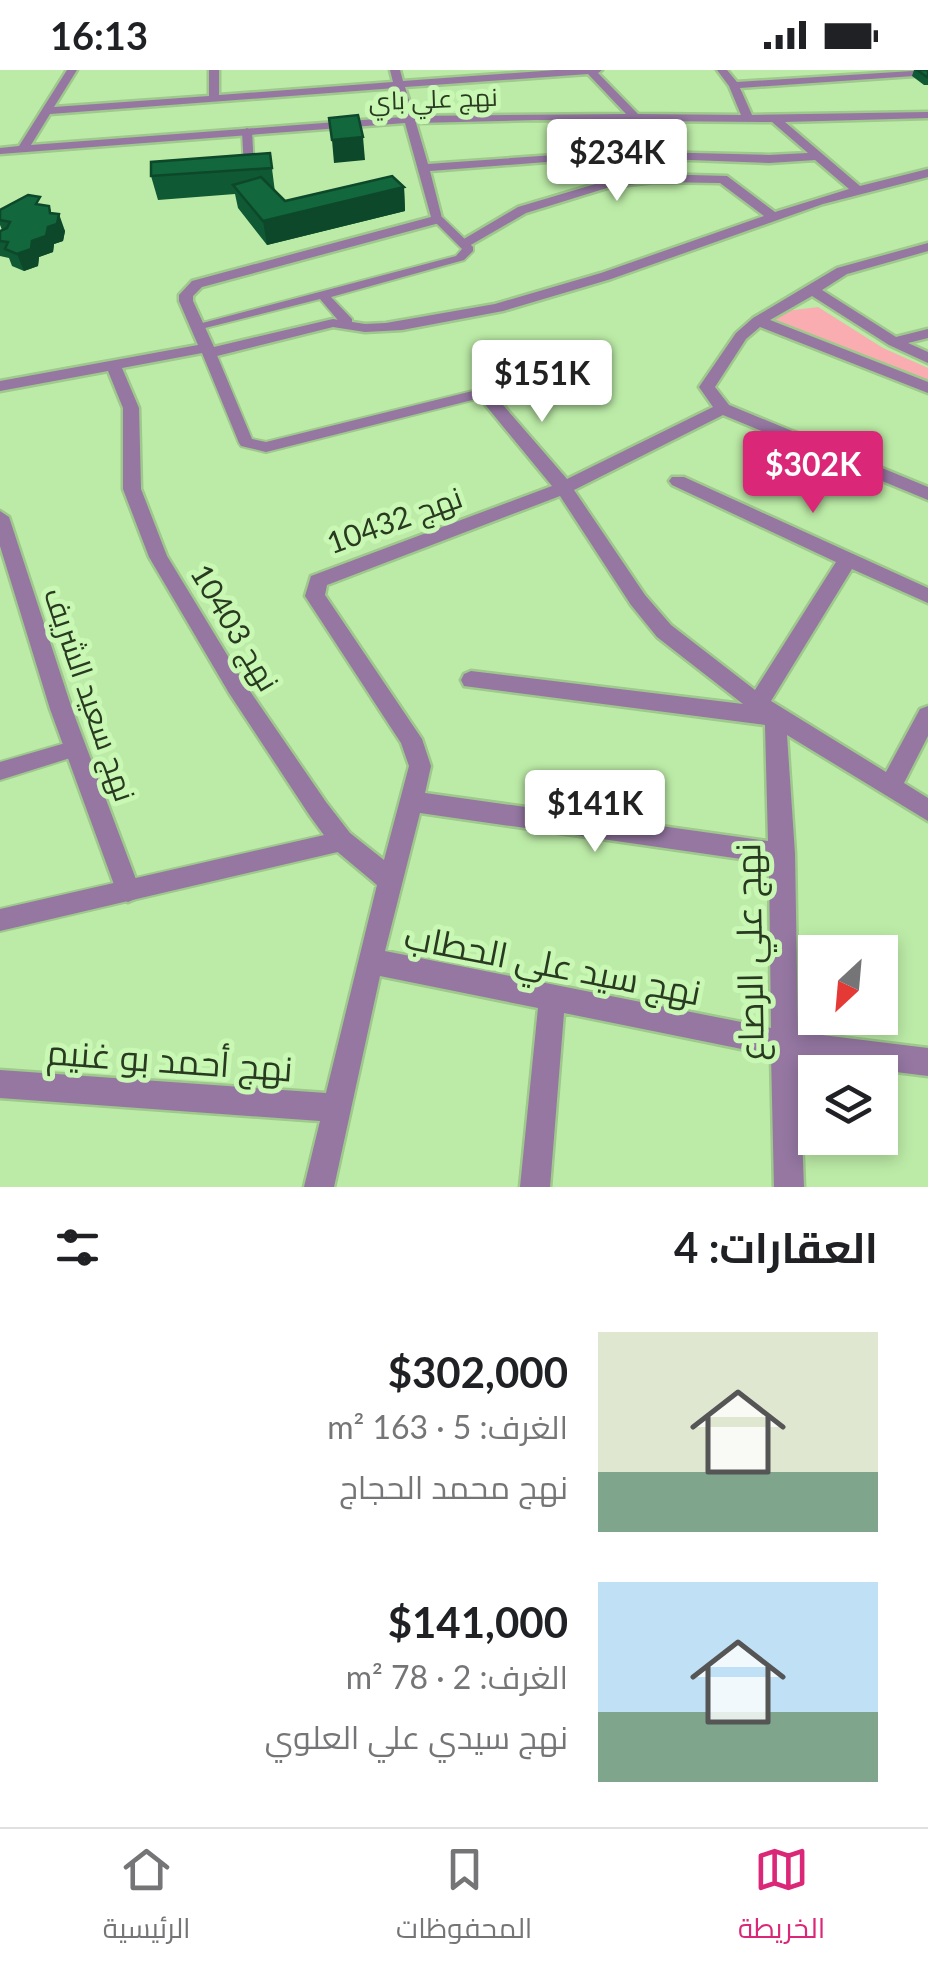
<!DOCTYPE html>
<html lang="ar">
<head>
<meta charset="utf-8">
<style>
  :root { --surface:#fff; --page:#f6f6f6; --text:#202124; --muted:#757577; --line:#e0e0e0; --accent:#db2777 }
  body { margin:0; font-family:Lato,Cairo,sans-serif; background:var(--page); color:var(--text); direction:rtl; height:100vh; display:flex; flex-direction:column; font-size:38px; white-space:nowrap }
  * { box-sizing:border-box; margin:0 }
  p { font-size:32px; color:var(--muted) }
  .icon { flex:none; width:55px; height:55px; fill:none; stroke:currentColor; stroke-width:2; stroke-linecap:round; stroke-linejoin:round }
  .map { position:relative; height:1117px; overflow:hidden; direction:ltr }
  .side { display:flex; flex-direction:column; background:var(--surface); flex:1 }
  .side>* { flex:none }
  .needle { width:65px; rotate:206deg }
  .fabs { position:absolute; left:798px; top:865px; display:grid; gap:20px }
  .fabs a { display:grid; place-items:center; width:100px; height:100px; border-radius:0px; background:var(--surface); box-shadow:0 5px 15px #0003; font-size:50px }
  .price { position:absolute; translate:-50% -85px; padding:0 22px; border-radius:10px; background:#fff; color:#222; font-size:32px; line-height:65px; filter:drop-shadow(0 2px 5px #0008) }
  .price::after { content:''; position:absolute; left:50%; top:60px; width:30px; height:22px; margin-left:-15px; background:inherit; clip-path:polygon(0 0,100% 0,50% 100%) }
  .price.current { background:var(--accent); color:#fff }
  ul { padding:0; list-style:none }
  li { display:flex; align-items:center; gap:30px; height:250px; padding:0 50px }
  li span { display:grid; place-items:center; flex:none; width:280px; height:200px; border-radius:0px; color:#555 }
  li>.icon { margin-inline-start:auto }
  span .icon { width:120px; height:120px; fill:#fffc; stroke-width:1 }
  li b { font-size:42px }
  h2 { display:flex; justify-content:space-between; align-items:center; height:120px; padding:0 50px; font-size:42px }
  .status { display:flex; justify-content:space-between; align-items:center; height:70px; padding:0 50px; background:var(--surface); direction:ltr }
  .status svg { height:28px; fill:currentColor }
  .dock { display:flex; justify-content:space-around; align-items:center; height:140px; border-top:2px solid var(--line); background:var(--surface); font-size:28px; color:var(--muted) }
  .dock a { display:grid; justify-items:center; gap:5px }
  .dock .current { color:var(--accent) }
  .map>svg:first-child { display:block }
  .green { fill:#f9adb0 }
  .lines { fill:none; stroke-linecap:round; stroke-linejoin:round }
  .lane-casing { stroke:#9ec88c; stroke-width:4 }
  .street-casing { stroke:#9ec88c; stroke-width:5 }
  .lane { fill:#9577a2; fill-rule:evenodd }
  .street { fill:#9577a2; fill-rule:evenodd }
  .wall { fill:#0f5934 }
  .shaded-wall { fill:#0d482b }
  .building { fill:#12673d; stroke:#0d482b; stroke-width:2.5 }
  .labels { text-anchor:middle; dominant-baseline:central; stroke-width:10; stroke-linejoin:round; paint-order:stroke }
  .far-street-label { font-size:25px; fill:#283a1f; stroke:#c9f8b4 }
  .street-label { font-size:30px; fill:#283a1f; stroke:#c9f8b4 }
  .near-street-label { font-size:35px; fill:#283a1f; stroke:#c9f8b4 }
</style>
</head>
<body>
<div class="status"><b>16:13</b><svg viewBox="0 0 49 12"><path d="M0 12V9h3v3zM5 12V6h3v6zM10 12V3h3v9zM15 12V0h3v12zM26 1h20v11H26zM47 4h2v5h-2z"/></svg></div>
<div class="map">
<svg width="928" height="1117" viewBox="0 0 928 1117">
  <rect width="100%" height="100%" fill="#bceba7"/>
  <polygon class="green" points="818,237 883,278 928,298 928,314 768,251 786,241"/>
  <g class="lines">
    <g class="lane-casing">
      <g id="lane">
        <polygon points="247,58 252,61 254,98 249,101 244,98 242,61"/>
        <polygon points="434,147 442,147 473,177 473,181 464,190 331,227 352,249 352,255 342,255 320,229 197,260 191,256 456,186 462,179 434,151"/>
        <polygon points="209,279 216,283 252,369 266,372 558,300 565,304 563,307 266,382 241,376 239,373 202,283"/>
        <polygon points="76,670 83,672 86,678 83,684 0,710 0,692"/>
        <polygon points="342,761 349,764 352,771 349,778 342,781 0,861 0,839"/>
      </g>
    </g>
    <g class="street-casing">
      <g id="street">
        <path d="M 67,0 L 77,0 L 54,37 L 209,26 L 209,0 L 219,0 L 219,25 L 393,12 L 390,0 L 400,0 L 403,11 L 556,0 L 602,0 L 598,3 L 638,44 L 741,45 L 729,16 L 717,0 L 727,0 L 737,12 L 928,0 L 928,5 L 740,18 L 752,45 L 928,42 L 928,48 L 785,52 L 860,116 L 928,99 L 928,107 L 823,134 L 611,209 L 503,241 L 402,260 L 365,262 L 333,257 L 209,288 L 202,283 L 122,298 L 139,338 L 141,419 L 167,486 L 243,611 L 326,732 L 350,763 L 384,790 L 409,696 L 401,673 L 305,526 L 311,506 L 552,416 L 478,326 L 478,320 L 490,320 L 567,409 L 713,337 L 699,317 L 736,263 L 753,248 L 837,198 L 928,173 L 928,181 L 847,204 L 822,220 L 896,267 L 928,259 L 928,268 L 908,273 L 928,282 L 928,293 L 889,275 L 812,226 L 770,250 L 928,312 L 928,323 L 760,257 L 746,269 L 715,317 L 729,335 L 928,417 L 928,430 L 723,345 L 574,420 L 645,525 L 671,555 L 755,620 L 836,492 L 672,415 L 669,411 L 672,407 L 684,407 L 928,518 L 928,533 L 852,499 L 771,631 L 886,702 L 920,639 L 928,636 L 928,666 L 904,713 L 928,728 L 928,751 L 787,665 L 795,784 L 798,962 L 928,978 L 928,1006 L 799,990 L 804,1117 L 774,1117 L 771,985 L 564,943 L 550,1117 L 520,1117 L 538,938 L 380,906 L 334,1117 L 304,1117 L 320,1051 L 0,1028 L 0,1000 L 326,1023 L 377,815 L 334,779 L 310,746 L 229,623 L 149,487 L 123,419 L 123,338 L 108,301 L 0,321 L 0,311 L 198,275 L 179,231 L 179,225 L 192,211 L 431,147 L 405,53 L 0,84 L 0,78 L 19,76 ZM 588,4 L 626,44 L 414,46 L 405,17 ZM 395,18 L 403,47 L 31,75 L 50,44 ZM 535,50 L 772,52 L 808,83 L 769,85 L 611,81 L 428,94 L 416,53 ZM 611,87 L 769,93 L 815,90 L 849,119 L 775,142 L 727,106 L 655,104 L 609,110 L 518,137 L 457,173 L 469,176 L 526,143 L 610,117 L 655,112 L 720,113 L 764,146 L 601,203 L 495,234 L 386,253 L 365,254 L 333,249 L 214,277 L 193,231 L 193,226 L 202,217 L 443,152 L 430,101 ZM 560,426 L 631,535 L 657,567 L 743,634 L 471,601 L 464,604 L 461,610 L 464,616 L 765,655 L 768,771 L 425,723 L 431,696 L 422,669 L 325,525 L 327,515 ZM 420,743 L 769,793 L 771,958 L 385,881 Z"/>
        <polygon points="0,441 9,447 72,639 140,820 137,828 128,832 119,828 116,820 50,639 0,476"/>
      </g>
    </g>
    <use href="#lane" class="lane"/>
    <use href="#street" class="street"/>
  </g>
  <g class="wall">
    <polygon points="914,0 928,0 928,15 924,15 912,6"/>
    <polygon points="270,83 275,122 285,131 404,117 405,141 267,175 238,138 235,124 158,130 151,106"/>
    <polygon points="43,135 52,143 65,161 63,171 54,174 53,182 39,187 38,196 24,201 12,196 9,188 0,186 0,161 2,160 0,155 0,140"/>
  </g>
  <g class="shaded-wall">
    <polygon points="363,67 365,90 334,93 332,70"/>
    <polygon points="404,117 405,141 267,175 263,151"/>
    <polygon points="49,136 55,153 59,144 65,161 63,171 54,174 53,182 39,187 38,196 24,201 17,184 32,171 50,143"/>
  </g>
  <g class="building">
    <polygon points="917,0 928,0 928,7 927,7"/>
    <polygon points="358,45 363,67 332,70 329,48"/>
    <polygon points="270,83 272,98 151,106 151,92"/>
    <polygon points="392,106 404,117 263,151 233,115 261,107 285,131"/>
    <polygon points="28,125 40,127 36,134 49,136 50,143 59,144 57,154 48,157 46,166 32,171 31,179 17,184 5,179 8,172 0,171 0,161 7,158 10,152 0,150 0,140"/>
  </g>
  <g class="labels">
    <g class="far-street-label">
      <text transform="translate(433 28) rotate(-2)">نهج علي باي</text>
    </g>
    <g class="street-label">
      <text transform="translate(394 449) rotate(-20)">نهج 10432</text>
      <text transform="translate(236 557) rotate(59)">نهج 10403</text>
      <text transform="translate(91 624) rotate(71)">نهج سعيد الشريف</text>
    </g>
    <g class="near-street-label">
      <text transform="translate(748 882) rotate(-91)">نهج علي الرصاع</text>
      <text transform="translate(553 893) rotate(11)">نهج سيد علي الحطاب</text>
      <text transform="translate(170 989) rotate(4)">نهج أحمد بو غنيم</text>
    </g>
  </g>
</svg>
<div class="fabs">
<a><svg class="needle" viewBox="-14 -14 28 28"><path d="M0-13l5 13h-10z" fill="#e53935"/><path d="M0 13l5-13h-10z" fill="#757577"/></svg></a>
<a><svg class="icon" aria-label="layers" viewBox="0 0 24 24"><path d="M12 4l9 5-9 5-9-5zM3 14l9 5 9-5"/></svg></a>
</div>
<b class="price" style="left:617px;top:134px">$234K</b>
<b class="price" style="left:542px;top:355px">$151K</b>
<b class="price current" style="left:813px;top:446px">$302K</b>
<b class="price" style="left:595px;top:785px">$141K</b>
</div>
<section class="side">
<h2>العقارات: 4<svg class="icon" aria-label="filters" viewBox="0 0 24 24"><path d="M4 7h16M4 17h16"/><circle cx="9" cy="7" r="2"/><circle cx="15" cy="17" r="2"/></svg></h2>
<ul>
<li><span style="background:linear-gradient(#dfe7d0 70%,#7fa58c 0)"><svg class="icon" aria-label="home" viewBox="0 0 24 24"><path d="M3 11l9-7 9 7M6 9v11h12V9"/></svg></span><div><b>$302,000</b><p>الغرف: 5 · 163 m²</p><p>نهج محمد الحجاج</p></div></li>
<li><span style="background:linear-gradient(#bfe0f5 65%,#7fa58c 0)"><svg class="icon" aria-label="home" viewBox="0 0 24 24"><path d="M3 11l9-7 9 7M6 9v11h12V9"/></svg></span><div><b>$141,000</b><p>الغرف: 2 · 78 m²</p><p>نهج سيدي علي العلوي</p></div></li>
</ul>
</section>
<nav class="dock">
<a class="current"><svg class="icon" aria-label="map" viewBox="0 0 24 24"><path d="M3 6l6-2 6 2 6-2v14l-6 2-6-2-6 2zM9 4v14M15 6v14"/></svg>الخريطة</a>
<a><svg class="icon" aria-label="saved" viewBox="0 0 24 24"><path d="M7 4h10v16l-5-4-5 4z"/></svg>المحفوظات</a>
<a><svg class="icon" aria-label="home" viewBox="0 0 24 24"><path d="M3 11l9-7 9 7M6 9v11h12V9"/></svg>الرئيسية</a>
</nav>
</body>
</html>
